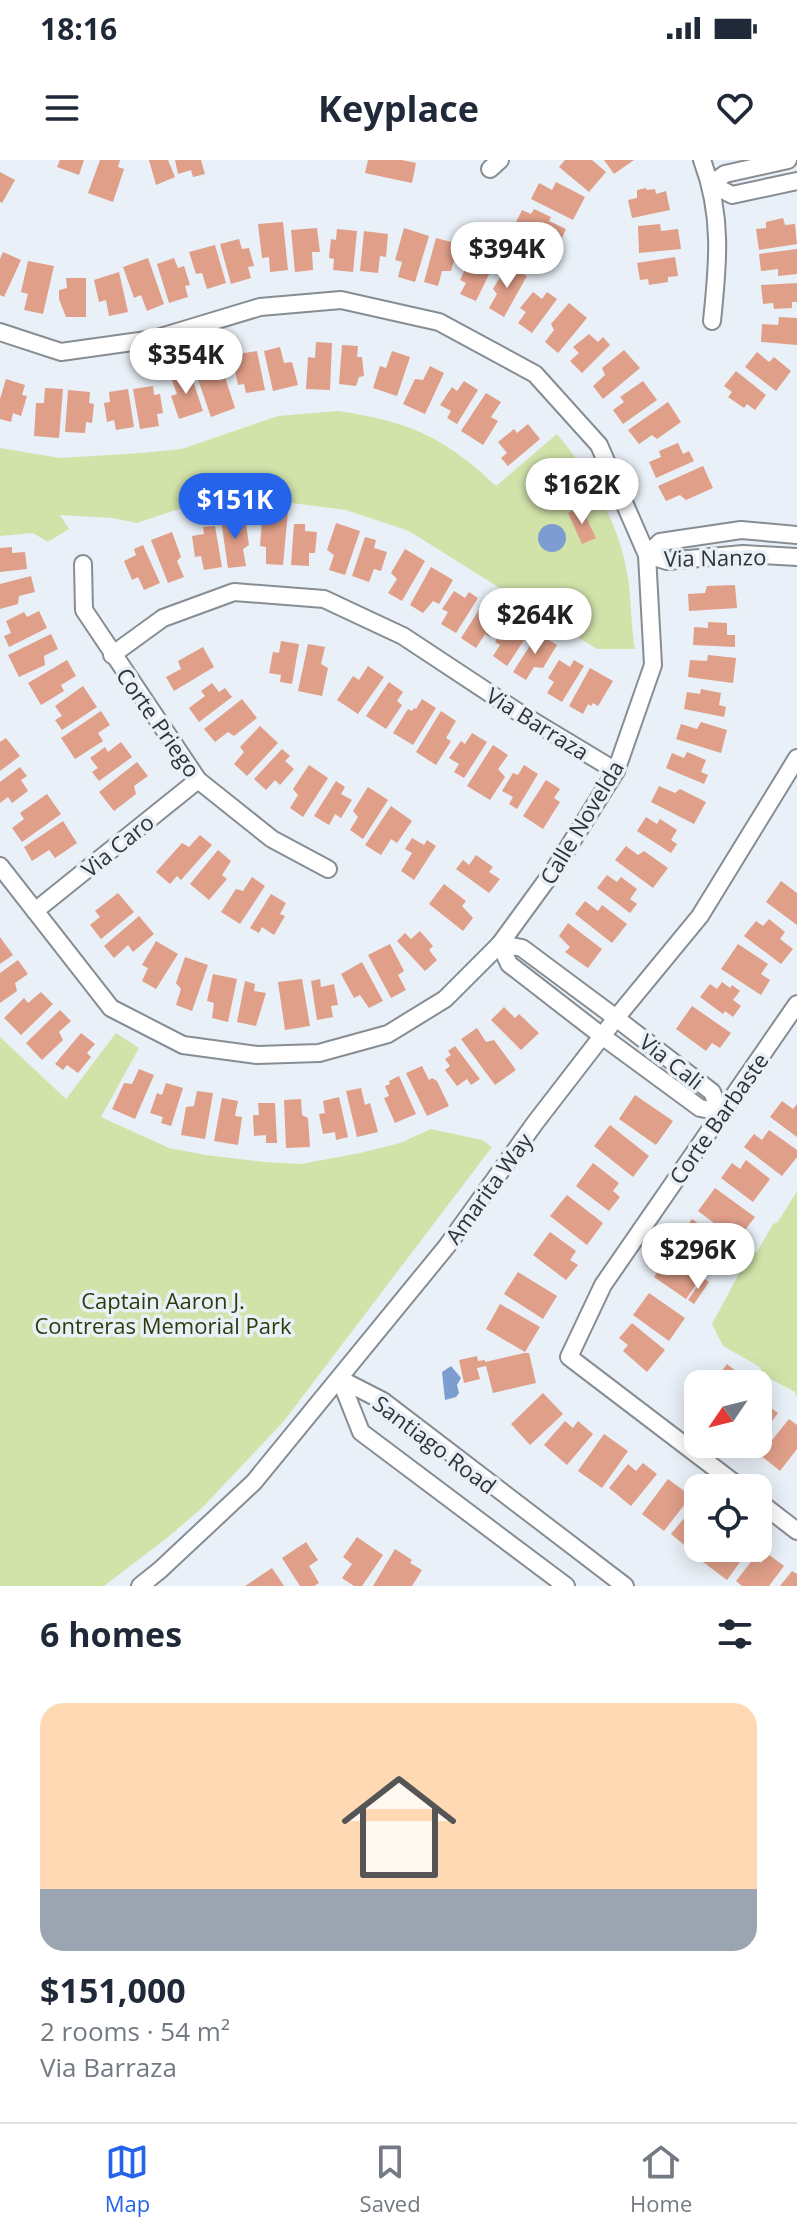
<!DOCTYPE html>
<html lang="en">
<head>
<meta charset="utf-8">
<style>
  :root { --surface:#fff; --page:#f6f6f7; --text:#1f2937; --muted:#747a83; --line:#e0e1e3; --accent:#2563eb }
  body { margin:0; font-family:"Open Sans",sans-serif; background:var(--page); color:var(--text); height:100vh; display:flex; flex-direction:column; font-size:30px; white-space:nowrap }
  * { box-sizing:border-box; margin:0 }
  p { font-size:26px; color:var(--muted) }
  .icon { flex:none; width:44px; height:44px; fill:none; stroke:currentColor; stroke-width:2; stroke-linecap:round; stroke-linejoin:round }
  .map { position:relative; height:1426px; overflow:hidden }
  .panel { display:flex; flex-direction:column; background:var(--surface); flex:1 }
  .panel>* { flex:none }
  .needle { width:52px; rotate:235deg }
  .controls { position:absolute; left:684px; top:1210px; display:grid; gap:16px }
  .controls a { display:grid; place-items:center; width:88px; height:88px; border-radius:16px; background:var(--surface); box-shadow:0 4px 20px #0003; font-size:40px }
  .price { position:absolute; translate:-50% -68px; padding:0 18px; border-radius:28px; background:#fff; color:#222; font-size:26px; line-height:52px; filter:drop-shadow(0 2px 4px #0008) }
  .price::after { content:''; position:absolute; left:50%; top:48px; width:24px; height:18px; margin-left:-12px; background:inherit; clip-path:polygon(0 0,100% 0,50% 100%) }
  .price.current { background:var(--accent); color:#fff }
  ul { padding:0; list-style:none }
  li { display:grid; align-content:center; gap:16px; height:424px; padding:0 40px }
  li span { display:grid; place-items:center; height:248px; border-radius:24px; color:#555 }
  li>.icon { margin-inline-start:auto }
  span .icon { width:144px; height:144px; fill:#fffc; stroke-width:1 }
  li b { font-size:34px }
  h2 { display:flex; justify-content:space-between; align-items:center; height:96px; padding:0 40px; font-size:34px }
  .status { display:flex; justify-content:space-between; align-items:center; height:56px; padding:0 40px; background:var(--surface); direction:ltr }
  .status svg { height:22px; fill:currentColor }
  header { display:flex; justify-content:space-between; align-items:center; height:104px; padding:0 40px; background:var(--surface); font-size:36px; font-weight:700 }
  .tabs { display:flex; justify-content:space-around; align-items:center; height:112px; border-top:2px solid var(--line); background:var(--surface); font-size:22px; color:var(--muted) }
  .tabs a { display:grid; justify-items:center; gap:4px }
  .tabs .current { color:var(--accent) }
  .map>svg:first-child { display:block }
  .green { fill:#d2e3aa }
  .water { fill:#7d9dd1 }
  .building { fill:#e09f89 }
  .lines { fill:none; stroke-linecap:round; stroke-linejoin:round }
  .minor-casing { stroke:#868d93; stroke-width:20 }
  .minor { stroke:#fff; stroke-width:16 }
  .labels { text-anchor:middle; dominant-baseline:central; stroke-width:7; stroke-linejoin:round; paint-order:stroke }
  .street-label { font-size:22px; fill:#313436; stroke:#e9f0f7 }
  .park-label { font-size:22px; fill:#303a0c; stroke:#e9f0f7 }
</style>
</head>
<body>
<div class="status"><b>18:16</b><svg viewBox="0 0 49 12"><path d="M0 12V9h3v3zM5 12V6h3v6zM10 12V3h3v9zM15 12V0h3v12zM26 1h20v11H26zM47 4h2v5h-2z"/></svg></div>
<header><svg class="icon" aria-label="menu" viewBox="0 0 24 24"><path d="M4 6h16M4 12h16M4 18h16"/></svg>Keyplace<svg class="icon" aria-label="heart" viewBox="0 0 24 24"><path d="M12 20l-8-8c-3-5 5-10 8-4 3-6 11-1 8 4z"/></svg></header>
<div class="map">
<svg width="797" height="1426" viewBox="0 0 797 1426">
  <rect width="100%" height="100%" fill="#e9f0f7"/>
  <g class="green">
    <path d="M 338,251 C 410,262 443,276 496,326 L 557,274 C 589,312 616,358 626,407 C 632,434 630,462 635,489 L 597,489 L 409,371 L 346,350 L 268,340 L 238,340 L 176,350 L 137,363 L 112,358 L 60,355 L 69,369 L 48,382 L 33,373 L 0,376 L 0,288 L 60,298 L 141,293 L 182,289 L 278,256 Z"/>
    <polygon points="116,873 139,888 101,957 169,988 206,995 265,1002 301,1004 360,993 400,983 431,969 482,980 492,987 284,1261 203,1347 167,1378 104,1426 0,1426 0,877 66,939"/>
    <polygon points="797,1031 797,1238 795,1232 763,1215 760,1207 723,1186 712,1164 750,1093 757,1092 773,1064 778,1062"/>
  </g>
  <g class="water">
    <circle cx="552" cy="378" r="14"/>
    <polygon points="451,1206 461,1218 457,1225 459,1233 456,1237 445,1240 442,1212"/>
  </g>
  <g class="building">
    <polygon points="60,0 84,0 79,15 57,7"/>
    <polygon points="100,0 120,0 118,7 124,9 113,42 88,33"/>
    <polygon points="149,0 168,0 175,17 156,25"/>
    <polygon points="175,0 201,0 205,14 193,17 191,10 178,14"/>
    <polygon points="368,0 402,0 416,3 412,23 365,13"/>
    <polygon points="565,0 592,0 606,12 589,32 559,7"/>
    <polygon points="604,0 634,0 614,14"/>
    <polygon points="0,12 15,20 2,43 0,42"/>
    <polygon points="556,22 585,37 573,60 531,39 539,23 552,30"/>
    <polygon points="646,28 647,30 655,29 656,34 666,31 670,50 632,58 628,40 637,38 637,30"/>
    <polygon points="534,49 551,57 549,61 566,69 557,89 513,68 522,50 531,54"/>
    <polygon points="783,58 785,65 795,64 797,84 759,90 756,69 766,68 766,62"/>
    <polygon points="283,62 288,110 270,112 269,97 262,98 258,64"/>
    <polygon points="660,64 661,71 678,69 681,89 639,93 638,66"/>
    <polygon points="317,68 320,92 312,92 313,110 295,112 291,70"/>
    <polygon points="404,68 429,76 415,122 398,117 402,102 395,100"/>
    <polygon points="337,69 357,71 353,112 333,110 334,99 329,98 331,79 336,80"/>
    <polygon points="364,71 388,74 386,97 380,96 378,113 360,111"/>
    <polygon points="436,78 459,84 451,111 442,111 438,126 424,122"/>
    <polygon points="239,79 242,89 249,88 254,106 248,107 251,118 231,124 220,84"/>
    <polygon points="215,85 226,123 207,129 202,113 196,114 189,92"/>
    <polygon points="797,89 797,114 778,116 778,109 761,111 759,94"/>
    <polygon points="3,92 21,100 4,137 0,135 0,99"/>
    <polygon points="675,97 678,116 668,117 668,122 649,125 648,119 640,120 637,103"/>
    <polygon points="148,98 164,144 147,151 141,135 134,138 123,107"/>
    <polygon points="174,98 178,108 184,106 190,125 185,126 188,137 169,143 157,104"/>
    <polygon points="484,99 494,104 476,141 460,134 466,123 460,120 469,101 480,107"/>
    <polygon points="28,101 54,106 43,154 24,150 28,134 21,132"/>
    <polygon points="507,105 527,116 504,157 489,148 497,134 493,129"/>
    <polygon points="119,112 128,152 109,156 106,140 99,142 94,120"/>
    <polygon points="66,118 86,118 86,157 66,157 59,139 59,130 67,128"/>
    <polygon points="797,123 797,142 792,142 792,148 774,149 773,143 763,144 761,125"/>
    <polygon points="533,132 542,139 547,132 557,139 532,173 518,163 526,152 520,148"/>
    <polygon points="569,143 587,158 558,193 545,182 554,170 551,164"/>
    <polygon points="779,157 797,158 797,185 761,182 762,164 778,165"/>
    <polygon points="589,174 598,182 603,177 610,185 582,213 570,201 579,193 573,187"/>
    <polygon points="316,182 332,183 330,230 306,229 308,197 315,198"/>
    <polygon points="342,185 358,186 357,197 362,197 364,216 359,217 356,226 339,224"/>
    <polygon points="280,187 284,203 292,202 298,225 273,231 264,191"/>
    <polygon points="624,190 640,208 603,239 593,226 605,215 602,208"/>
    <polygon points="257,191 265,230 246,233 244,224 238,225 234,206 239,205 237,194"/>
    <polygon points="392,191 410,197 397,236 373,228 380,206 386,208"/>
    <polygon points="757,192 769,202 774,197 791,211 776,231 745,207"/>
    <polygon points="212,205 217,220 225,217 235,248 211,257 195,211"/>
    <polygon points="430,206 444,213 425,254 403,244 415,219 423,220"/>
    <polygon points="736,211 766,235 755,250 747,244 744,248 728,237 732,232 724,226"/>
    <polygon points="190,212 203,251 179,259 171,236 177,234 171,218"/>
    <polygon points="6,219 25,225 22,235 27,236 21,256 13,253 11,262 0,259 0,239"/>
    <polygon points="464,221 478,230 457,264 447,258 451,251 440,245 452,227 457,231"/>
    <polygon points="643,221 657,240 623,264 613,250 624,242 620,237"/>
    <polygon points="153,226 154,235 160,234 163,253 157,254 159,266 140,269 133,229"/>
    <polygon points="45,228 63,229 59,278 34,276 36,243 44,243"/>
    <polygon points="128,229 134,267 116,270 114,260 107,262 104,243 110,242 109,232"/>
    <polygon points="68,230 90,232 89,243 94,244 92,263 86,262 85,273 65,272"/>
    <polygon points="486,233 501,242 491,257 498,261 483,285 461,271"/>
    <polygon points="668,242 681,262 657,279 652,275 639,284 628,270"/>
    <polygon points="528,264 540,279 508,306 501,298 507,293 498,282 514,269 517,273"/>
    <polygon points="678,283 683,294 689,291 694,301 656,318 649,302 661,297 659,291"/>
    <polygon points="703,306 713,328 686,340 680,335 666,341 658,326"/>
    <polygon points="581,347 596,378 582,384 568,353"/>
    <polygon points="263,348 288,351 283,405 266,404 266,387 260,386"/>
    <polygon points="245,357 249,385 243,389 246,406 228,408 221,360"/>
    <polygon points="336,363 360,371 345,415 329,410 334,395 327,390"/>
    <polygon points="294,364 305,364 305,371 317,372 315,393 309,393 309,406 291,405"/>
    <polygon points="215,366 222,407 204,410 201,396 195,397 192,376 204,374 203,367"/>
    <polygon points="172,372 181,397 177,401 184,417 168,423 151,380"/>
    <polygon points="365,377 376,380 374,388 387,392 381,411 374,409 369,422 352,416"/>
    <polygon points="143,385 160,423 144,430 138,417 132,420 124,401 136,395 134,389"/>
    <polygon points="12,387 12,393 25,392 27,409 0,412 0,388"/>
    <polygon points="405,389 425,401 402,441 388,433 397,419 391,413"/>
    <polygon points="431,407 453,420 439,444 433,441 423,453 410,445"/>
    <polygon points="31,416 35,432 19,436 18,444 0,449 0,424"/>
    <polygon points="735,425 737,448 689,451 688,434 705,433 707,426"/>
    <polygon points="454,431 465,438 469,432 478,438 456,473 441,464 448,452 442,449"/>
    <polygon points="486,439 506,452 490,477 485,474 476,488 461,478"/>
    <polygon points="39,451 47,468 9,487 4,476 11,473 6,461 24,452 27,457"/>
    <polygon points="708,462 727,463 727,475 735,475 735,487 693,485 694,467 708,468"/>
    <polygon points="507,464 517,471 521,465 530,471 507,506 493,496 500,485 495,482"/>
    <polygon points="538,473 557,485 543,508 534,507 526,520 513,512"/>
    <polygon points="51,474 58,489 44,496 45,505 19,517 8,495"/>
    <polygon points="281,481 299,484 292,524 280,522 281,515 269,513 273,492 279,493"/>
    <polygon points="308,484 325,487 321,504 328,508 322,536 298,531"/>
    <polygon points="203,487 214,507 174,531 166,517 181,509 178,501"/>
    <polygon points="708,495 736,498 733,523 688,517 690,500 707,501"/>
    <polygon points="67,500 76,516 61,525 64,531 41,545 28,523"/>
    <polygon points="559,500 570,507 574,500 584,506 562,542 547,533 554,522 548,518"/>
    <polygon points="368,506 384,517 358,554 337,540 353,516 359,520"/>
    <polygon points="590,508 613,521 598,546 593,543 591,546 588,544 583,554 569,546"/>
    <polygon points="389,522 403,532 397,541 402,545 386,569 366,556"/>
    <polygon points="212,523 219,532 225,528 232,537 199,562 189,548 205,536 201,531"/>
    <polygon points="83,526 97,547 62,570 55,560 62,556 55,546"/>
    <polygon points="701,529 721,533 719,545 726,547 724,557 684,549 687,532 700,534"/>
    <polygon points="242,539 257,558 234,576 228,572 215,582 204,569"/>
    <polygon points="422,539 436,548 413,585 393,573 408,549 412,551 414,548 416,549"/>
    <polygon points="101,551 110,565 98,573 103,581 75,599 61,578"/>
    <polygon points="441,551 456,561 446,578 451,581 436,605 416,592"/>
    <polygon points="701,562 727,570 721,593 676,579 681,564 697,569"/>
    <polygon points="260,566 278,583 247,616 234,604 244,592 240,587"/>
    <polygon points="472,573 487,582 464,618 454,612 459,604 449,598 461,581 465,584"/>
    <polygon points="6,578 20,596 0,611 0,582"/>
    <polygon points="121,582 132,597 99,621 92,612 98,608 90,598 105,587 108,592"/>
    <polygon points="493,585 508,595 498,609 505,617 490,640 467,626"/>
    <polygon points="282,589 290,596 285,601 294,609 280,625 275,620 266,630 254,619"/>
    <polygon points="687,592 706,600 701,612 708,615 704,624 666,608 672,593 684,598"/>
    <polygon points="137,602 148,616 134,626 136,634 114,651 99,632"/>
    <polygon points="309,605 328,618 303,657 290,648 298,635 293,629"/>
    <polygon points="524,605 538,614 517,649 509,644 513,637 502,631 513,613 518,615"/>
    <polygon points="20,607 27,616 21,620 28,631 12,643 8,637 0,643 0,622"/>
    <polygon points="546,620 560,629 554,638 560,642 543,669 523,656"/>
    <polygon points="336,621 345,627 341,634 352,640 341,658 335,654 329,665 314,656"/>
    <polygon points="659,626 675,633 680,629 706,642 694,664 651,642"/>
    <polygon points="368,627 388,640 363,679 350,670 358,657 353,651"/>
    <polygon points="47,634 61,654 22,682 12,668 24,659 20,653"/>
    <polygon points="391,646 412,661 397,683 391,679 381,695 365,685"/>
    <polygon points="646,657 657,664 660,659 677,670 671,680 677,684 671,693 637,671"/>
    <polygon points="63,661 77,683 55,698 49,690 32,701 24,687"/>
    <polygon points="200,675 212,685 181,720 177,716 170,724 156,712 182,683 189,687"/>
    <polygon points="412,678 424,685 427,680 436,686 414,720 401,711 412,693 405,689"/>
    <polygon points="626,686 638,695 644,691 668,708 653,728 615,700"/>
    <polygon points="218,690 231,701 222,715 227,719 209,740 190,724"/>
    <polygon points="476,695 493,707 489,712 500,719 489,733 456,709 463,700 469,705"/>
    <polygon points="607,715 617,722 621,717 637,729 630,739 637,744 630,753 597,728"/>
    <polygon points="252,717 265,726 240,764 221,752 236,729 243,731"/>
    <polygon points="781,721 797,733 797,765 766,742"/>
    <polygon points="444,724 466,741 462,746 473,758 463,771 429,744"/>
    <polygon points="118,733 134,752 101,779 90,765 100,757 95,751"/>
    <polygon points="271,734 286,743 280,754 285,756 274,775 262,767 259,773 250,768"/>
    <polygon points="585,741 598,751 602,745 627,764 612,783 575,754"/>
    <polygon points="139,756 154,774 133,792 128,785 114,798 104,786"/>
    <polygon points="769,759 785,772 780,779 793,789 781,804 744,776 756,761 763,766"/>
    <polygon points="568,763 602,789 588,808 565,792 570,787 559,776"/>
    <polygon points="420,771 433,786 429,790 437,800 425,811 397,781 405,773 411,779"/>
    <polygon points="0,777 13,795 0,804"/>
    <polygon points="156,781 178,794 156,829 142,821 148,808 142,805"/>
    <polygon points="390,784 404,811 398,815 406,830 391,838 368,795"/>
    <polygon points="738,784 768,804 761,814 770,820 761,835 721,809"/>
    <polygon points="185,797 208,805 192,851 176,845 181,829 176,823"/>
    <polygon points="18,800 28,814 15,823 17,831 0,843 0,813"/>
    <polygon points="362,802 383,841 369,848 360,835 354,838 341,814"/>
    <polygon points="213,814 237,819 228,862 212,858 214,843 207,841"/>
    <polygon points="302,819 310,866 285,870 278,822"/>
    <polygon points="320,819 321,827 334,824 338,845 331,846 333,857 317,860 311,821"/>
    <polygon points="245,821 255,824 254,831 266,833 256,866 237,862"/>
    <polygon points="722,822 730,828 732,825 740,831 733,840 741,846 733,857 725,851 723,854 700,837 710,824 717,829"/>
    <polygon points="41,832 53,844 21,875 4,858 24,838 28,843"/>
    <polygon points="692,846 731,873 720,888 712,883 706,891 676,869"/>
    <polygon points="504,847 515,858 519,854 539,873 521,890 491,860"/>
    <polygon points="60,850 71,861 59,872 63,880 42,900 26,883"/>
    <polygon points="477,868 486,882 494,880 516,910 495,925 461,879"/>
    <polygon points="81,873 95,884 87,893 91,897 78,913 67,905 63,910 55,904"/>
    <polygon points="455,886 480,919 471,925 467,919 457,926 445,910 450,906 445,899 451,895 448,891"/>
    <polygon points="422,906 429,920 432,918 437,921 449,946 427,956 406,913"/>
    <polygon points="139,909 154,915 135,959 112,949 124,923 132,924"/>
    <polygon points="399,916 416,954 395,963 384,938 389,936 385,926 390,924 389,921"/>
    <polygon points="166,923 183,928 171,966 161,963 163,957 150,953 157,933 162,935"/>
    <polygon points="361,928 365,945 370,943 378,972 357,977 346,931"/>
    <polygon points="197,931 213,933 205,979 181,975 186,947 194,946"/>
    <polygon points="635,935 673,961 656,985 619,959"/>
    <polygon points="339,937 348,977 336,980 335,972 323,974 319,954 325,953 323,941"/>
    <polygon points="222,938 238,941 235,956 242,957 238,985 214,981"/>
    <polygon points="301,939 302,955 308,958 310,987 286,988 284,940"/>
    <polygon points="782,941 793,949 797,944 797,977 770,957"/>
    <polygon points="258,943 275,943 277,983 266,983 266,975 254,976 253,955 259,955"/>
    <polygon points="610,965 649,996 633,1017 594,986"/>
    <polygon points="769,970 797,990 797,997 782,1016 744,987 754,974 762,980"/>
    <polygon points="746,1000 770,1019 753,1042 721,1018 732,1003 740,1009"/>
    <polygon points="593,1003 619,1023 613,1031 620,1037 609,1051 576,1026"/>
    <polygon points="715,1028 755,1057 745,1070 741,1067 734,1078 698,1051"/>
    <polygon points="567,1035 603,1063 587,1085 550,1056"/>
    <polygon points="692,1059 728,1084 712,1106 676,1081"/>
    <polygon points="550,1072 576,1091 570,1100 578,1105 566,1120 533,1095"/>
    <polygon points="681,1100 703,1115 686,1139 654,1117 665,1101 675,1108"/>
    <polygon points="518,1112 557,1136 543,1159 504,1134"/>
    <polygon points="703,1118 709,1122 694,1144 688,1140"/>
    <polygon points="649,1133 685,1158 669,1181 633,1155"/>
    <polygon points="500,1144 540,1167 525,1192 486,1169"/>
    <polygon points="632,1163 665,1190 647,1212 623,1191 628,1185 619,1178"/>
    <polygon points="524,1193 529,1193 536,1223 493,1233 486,1206 477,1208 480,1219 464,1223 459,1200 477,1196 478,1201 485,1200 485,1202"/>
    <polygon points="727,1204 752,1224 712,1224"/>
    <polygon points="543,1233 563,1254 530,1285 511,1264"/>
    <polygon points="758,1238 778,1253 758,1280"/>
    <polygon points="789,1259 797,1265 797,1289 780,1311 760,1295"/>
    <polygon points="565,1261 573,1268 578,1261 593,1274 567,1305 544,1285"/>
    <polygon points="604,1274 628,1291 602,1328 578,1311"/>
    <polygon points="643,1303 657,1314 631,1346 609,1328 628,1304 636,1311"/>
    <polygon points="668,1319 691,1336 664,1371 642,1354"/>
    <polygon points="690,1351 698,1357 698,1388 694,1393 671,1374"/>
    <polygon points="357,1377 383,1395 362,1426 354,1426 342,1418 352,1404 343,1397"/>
    <polygon points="306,1382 318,1400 309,1406 319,1423 314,1426 300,1426 282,1398"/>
    <polygon points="714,1388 750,1388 727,1420 703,1402"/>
    <polygon points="395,1389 412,1400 410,1403 422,1410 412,1426 373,1426"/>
    <polygon points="768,1394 784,1406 769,1426 742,1426 736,1421 754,1398 761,1403"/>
    <polygon points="272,1408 284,1426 245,1426"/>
    <polygon points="792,1411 797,1414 797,1426 780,1426"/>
  </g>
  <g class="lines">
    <g class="minor-casing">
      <g id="minor">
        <path d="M 702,0 C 723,55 718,104 712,161"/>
        <polyline points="788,0 725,14 711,24 732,35 797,21"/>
        <polyline points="490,9 500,0"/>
        <polyline points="0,172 61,192 154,179 260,147 341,140 439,162 535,214 599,285 647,395 653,505 616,611 554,710 500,784 445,839 388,874 319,893 257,895 183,885 111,848 0,706"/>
        <polyline points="797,375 741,370 660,382 647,395 667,401 743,394 797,397"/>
        <polyline points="83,404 84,450 198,620 272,679 328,709"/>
        <polyline points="112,495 163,458 234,432 324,439 403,476 518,552 616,611"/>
        <polyline points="35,751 198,620"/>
        <polyline points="500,784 522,788 616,858 712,932 720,952"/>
        <polyline points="500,784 509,804 602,876 700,948 720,952"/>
        <polyline points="340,1219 383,1241 625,1426"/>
        <polyline points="340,1219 361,1272 566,1426"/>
        <polyline points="741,1328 569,1197 603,1125 797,844"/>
        <polyline points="758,1341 797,1371"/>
        <polyline points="140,1426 160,1410 254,1322 447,1086 535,963 616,858 700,756 797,598"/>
      </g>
    </g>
    <use href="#minor" class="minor"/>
  </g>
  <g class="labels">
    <g class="street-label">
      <text transform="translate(715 397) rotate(-1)">Via Nanzo</text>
      <text transform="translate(159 562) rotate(55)">Corte Priego</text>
      <text transform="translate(538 563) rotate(32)">Via Barraza</text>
      <text transform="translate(581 662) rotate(-59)">Calle Novelda</text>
      <text transform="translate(117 685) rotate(-39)">Via Caro</text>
      <text transform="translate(672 901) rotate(38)">Via Cali</text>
      <text transform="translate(718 958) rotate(-55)">Corte Barbaste</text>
      <text transform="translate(488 1028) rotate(-54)">Amarita Way</text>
      <text transform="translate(435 1284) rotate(37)">Santiago Road</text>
    </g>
    <g class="park-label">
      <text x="163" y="1140">Captain Aaron J.<tspan x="163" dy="25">Contreras Memorial Park</tspan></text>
    </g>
  </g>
</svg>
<div class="controls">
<a><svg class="needle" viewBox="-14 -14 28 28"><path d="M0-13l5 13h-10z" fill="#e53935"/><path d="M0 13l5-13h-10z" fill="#747a83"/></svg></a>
<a><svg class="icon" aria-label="locate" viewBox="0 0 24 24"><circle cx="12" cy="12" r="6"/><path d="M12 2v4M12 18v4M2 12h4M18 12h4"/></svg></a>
</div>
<b class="price" style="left:507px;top:130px">$394K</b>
<b class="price" style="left:186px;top:236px">$354K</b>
<b class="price" style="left:582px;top:366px">$162K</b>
<b class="price current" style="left:235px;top:381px">$151K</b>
<b class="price" style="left:535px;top:496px">$264K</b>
<b class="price" style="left:698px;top:1131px">$296K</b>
</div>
<section class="panel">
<h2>6 homes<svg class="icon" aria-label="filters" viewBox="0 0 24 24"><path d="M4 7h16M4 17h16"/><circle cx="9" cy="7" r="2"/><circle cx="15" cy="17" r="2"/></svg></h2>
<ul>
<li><span style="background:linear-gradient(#ffd9b3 75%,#9aa5b1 0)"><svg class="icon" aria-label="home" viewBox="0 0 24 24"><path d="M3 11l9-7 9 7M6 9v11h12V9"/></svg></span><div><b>$151,000</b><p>2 rooms · 54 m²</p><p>Via Barraza</p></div></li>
</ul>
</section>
<nav class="tabs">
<a class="current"><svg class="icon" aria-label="map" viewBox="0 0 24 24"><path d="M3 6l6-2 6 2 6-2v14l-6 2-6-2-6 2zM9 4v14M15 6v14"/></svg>Map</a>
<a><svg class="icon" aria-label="saved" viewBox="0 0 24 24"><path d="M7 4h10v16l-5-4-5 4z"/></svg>Saved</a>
<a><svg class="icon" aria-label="home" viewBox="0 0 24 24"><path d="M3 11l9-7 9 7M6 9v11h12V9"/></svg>Home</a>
</nav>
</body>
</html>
